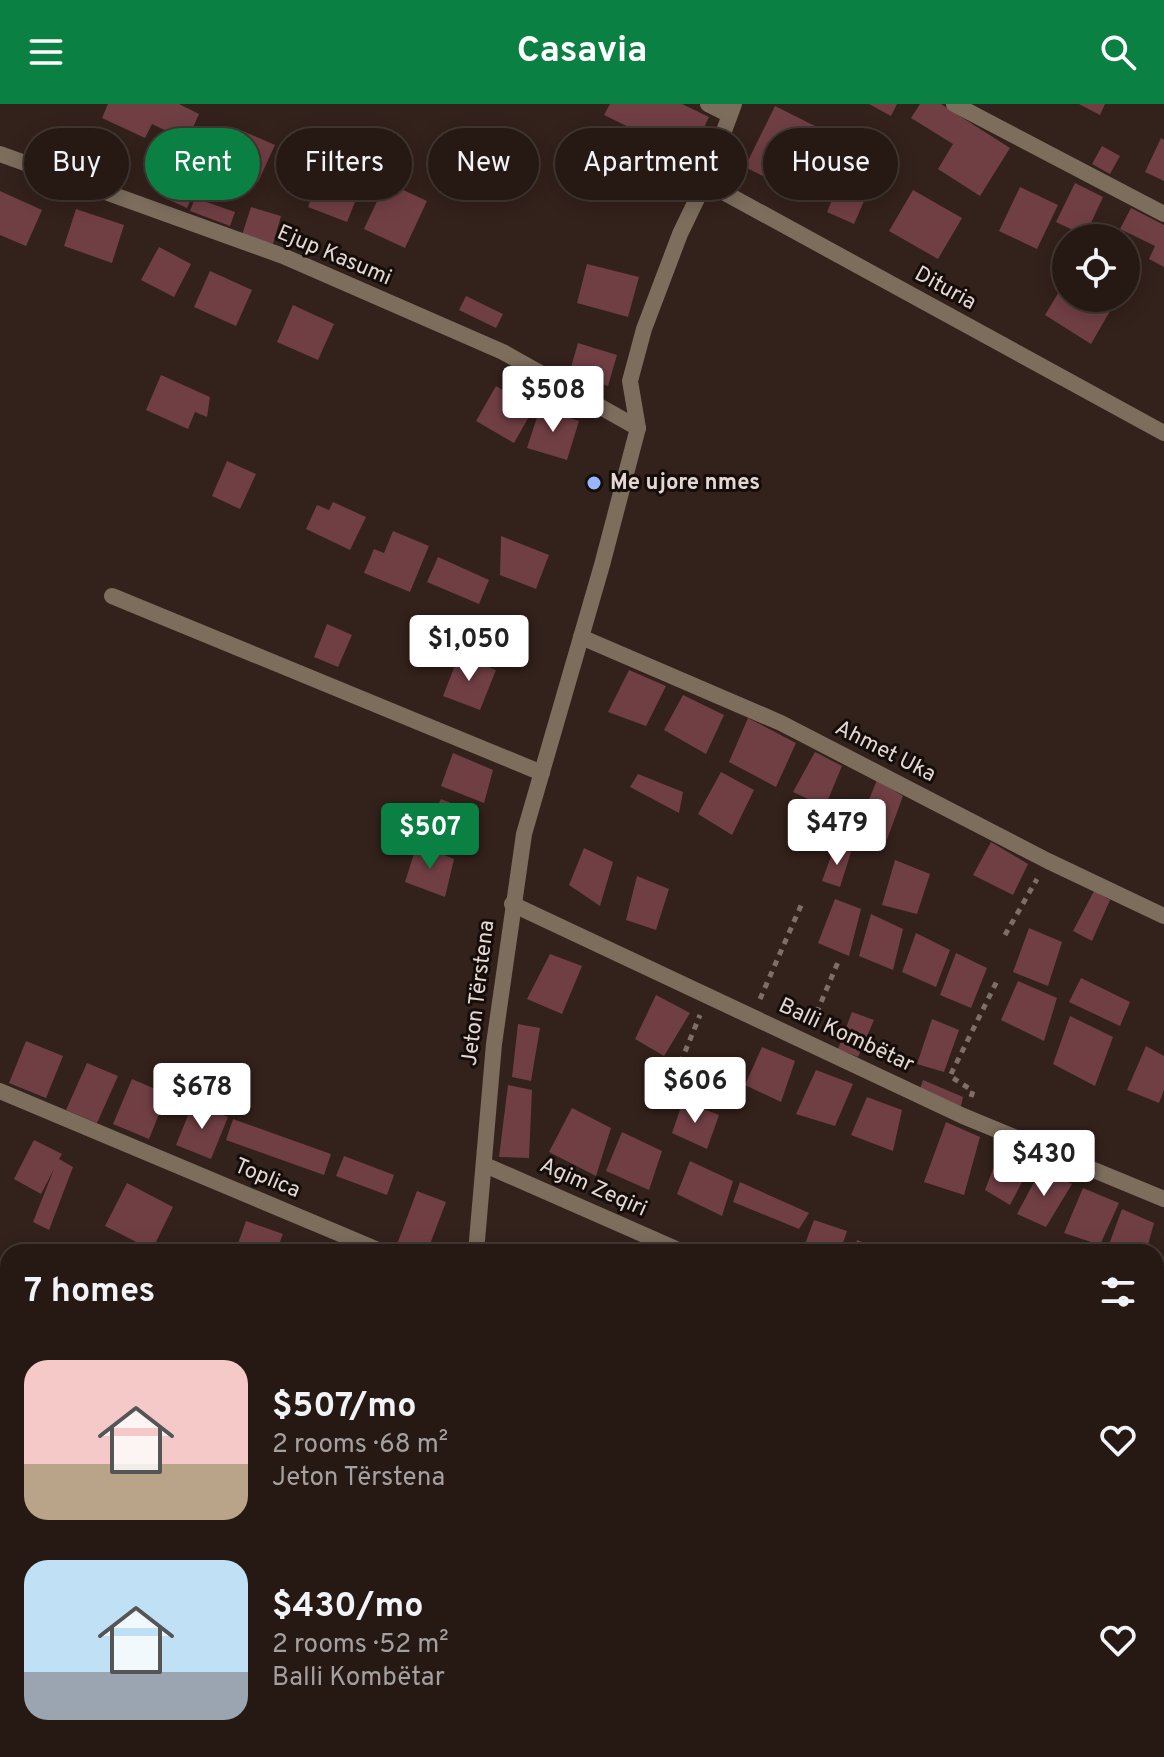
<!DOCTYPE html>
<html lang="en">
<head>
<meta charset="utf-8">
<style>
  :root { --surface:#261914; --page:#2e221d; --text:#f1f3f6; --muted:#a4a0a0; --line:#423834; --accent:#0b8043 }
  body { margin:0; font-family:Overpass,sans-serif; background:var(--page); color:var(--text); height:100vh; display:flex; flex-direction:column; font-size:30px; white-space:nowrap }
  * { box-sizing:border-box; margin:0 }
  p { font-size:26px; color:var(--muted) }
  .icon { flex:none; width:44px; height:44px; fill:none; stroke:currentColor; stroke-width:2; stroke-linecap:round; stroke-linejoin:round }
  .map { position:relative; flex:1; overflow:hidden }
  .sheet { position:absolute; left:0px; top:1140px; width:1164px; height:514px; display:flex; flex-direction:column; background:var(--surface); border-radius:24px 24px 0 0; box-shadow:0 4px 20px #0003,0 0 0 2px var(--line) }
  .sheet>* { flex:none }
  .hud { position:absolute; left:24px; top:24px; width:1116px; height:72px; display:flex; gap:16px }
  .controls { position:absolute; left:1052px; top:120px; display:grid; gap:16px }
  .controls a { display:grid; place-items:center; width:88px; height:88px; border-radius:50%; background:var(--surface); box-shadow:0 4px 20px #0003,0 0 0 2px var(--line); font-size:40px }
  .price { position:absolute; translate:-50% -68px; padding:0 18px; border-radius:8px; background:#fff; color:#222; font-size:26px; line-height:52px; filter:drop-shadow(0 2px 4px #0008) }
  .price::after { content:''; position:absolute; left:50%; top:48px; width:24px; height:18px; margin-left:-12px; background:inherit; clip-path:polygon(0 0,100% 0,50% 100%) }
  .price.active { background:var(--accent); color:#fff }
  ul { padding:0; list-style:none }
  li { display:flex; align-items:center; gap:24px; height:200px; padding:0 24px }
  li span { display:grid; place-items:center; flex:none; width:224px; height:160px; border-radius:24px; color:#555 }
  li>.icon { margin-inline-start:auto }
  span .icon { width:96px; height:96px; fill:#fffc; stroke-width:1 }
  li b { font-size:34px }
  h2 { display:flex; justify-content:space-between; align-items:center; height:96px; padding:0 24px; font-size:34px }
  .chip { padding:0 28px; border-radius:36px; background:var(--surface); box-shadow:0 4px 20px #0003,0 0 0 2px var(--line); font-size:28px; line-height:72px }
  .chip.active { background:var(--accent); color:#fff }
  header { display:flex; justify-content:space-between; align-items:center; height:104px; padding:0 24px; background:var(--accent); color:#fff; font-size:36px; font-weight:700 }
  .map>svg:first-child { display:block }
  .building { fill:#703f44 }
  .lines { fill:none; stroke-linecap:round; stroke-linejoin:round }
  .path { stroke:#7e6e69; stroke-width:5; stroke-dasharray:6 6; stroke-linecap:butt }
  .street { stroke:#7c6d5d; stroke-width:16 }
  .poi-dot { fill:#98b6fd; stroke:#150d0a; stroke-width:3 }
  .labels { text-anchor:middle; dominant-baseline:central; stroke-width:6; stroke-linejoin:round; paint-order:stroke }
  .street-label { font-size:22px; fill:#e5d8d4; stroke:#150d0a }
  .poi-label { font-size:22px; font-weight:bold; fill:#e5d8d4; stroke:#150d0a; text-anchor:start }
</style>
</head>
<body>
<header><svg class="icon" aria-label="menu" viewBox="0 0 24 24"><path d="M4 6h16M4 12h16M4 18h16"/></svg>Casavia<svg class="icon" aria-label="search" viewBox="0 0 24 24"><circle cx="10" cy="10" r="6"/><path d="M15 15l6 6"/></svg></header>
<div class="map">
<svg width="1164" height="1653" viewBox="0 0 1164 1653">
  <rect width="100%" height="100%" fill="#33211b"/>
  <g class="building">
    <polygon points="108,0 179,0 199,10 187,37 152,20 145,34 102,14"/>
    <polygon points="610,0 682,0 709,13 690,53 604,11"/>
    <polygon points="869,0 897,0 891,12"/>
    <polygon points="920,0 941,0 1010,44 980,92 938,65 953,40 911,14"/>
    <polygon points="1079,0 1105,0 1100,11"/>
    <polygon points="775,2 825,27 803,73 776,60 769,75 745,63"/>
    <polygon points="236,24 275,41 258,78 220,62"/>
    <polygon points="831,33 882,56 854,120 827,108 835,89 811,78"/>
    <polygon points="1161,34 1164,36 1164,77 1145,68"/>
    <polygon points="1102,42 1120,52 1110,70 1092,60"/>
    <polygon points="187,44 209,54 187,104 165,94"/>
    <polygon points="326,58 365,73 347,118 308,103"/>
    <polygon points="386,78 427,97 405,144 364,125"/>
    <polygon points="1075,79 1103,93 1085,132 1056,118"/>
    <polygon points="1020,83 1058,101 1037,145 999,127"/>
    <polygon points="913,86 962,114 938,155 889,127"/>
    <polygon points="0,87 42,106 26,142 0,131"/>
    <polygon points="195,94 235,108 230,122 190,107"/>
    <polygon points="251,103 281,112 273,140 242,131"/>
    <polygon points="1131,104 1164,121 1164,163 1149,155 1155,142 1120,125"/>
    <polygon points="76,105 124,121 112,159 64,142"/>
    <polygon points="159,143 191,160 174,193 141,176"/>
    <polygon points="587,160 639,173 628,213 577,199"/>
    <polygon points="210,167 252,186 236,222 194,203"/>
    <polygon points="1066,176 1066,194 1104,194 1114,200 1091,240 1045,211"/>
    <polygon points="466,192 503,210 496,224 459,206"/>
    <polygon points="293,201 334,220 318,256 277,238"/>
    <polygon points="578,239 617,251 608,282 569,270"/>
    <polygon points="161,271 210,293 207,313 195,308 188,325 146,306"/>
    <polygon points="496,282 534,304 514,339 476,317"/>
    <polygon points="540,304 579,317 567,356 527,344"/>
    <polygon points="227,357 256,370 240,405 212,392"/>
    <polygon points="333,398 366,413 350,446 306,425 317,401 329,406"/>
    <polygon points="393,427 429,442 410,488 364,469 374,445 384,449"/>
    <polygon points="501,432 549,451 536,485 500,471"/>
    <polygon points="438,453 489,476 479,500 427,478"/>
    <polygon points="327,520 352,531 338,563 314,553"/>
    <polygon points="459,551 496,566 480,606 443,592"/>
    <polygon points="629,566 666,582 646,622 608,608"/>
    <polygon points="683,591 724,611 706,650 664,626"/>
    <polygon points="748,614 796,639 776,683 729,658"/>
    <polygon points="815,648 842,662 825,703 793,688"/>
    <polygon points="453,649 493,666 484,699 441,682"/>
    <polygon points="721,668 754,686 732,731 698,710"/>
    <polygon points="638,670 683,688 679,709 630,683"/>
    <polygon points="877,676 903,692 886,738 856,727"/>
    <polygon points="441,695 475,709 463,746 425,729"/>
    <polygon points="991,738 1028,760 1013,791 973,771"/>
    <polygon points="417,740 454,755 445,793 405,778"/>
    <polygon points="584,744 613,758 600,802 569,781"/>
    <polygon points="834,744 851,748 840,783 822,777"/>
    <polygon points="895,756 930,770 917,810 882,801"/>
    <polygon points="637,772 669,785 656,826 626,816"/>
    <polygon points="1094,787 1110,796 1092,837 1073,827"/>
    <polygon points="835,795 861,805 849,852 818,839"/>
    <polygon points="871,810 903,825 893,866 859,852"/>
    <polygon points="1029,824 1062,838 1048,882 1013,868"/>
    <polygon points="916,829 950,846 936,883 902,868"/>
    <polygon points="956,849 987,864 971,904 940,891"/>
    <polygon points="550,850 582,862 562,910 527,895"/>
    <polygon points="1081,874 1130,898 1120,922 1069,898"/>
    <polygon points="1018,877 1057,894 1044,937 1001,916"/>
    <polygon points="656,891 690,909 664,952 635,935"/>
    <polygon points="852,908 874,916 858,953 838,945"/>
    <polygon points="1070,912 1113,933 1095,982 1053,960"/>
    <polygon points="932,915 959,926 944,968 917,960"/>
    <polygon points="518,920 540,924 531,977 512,973"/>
    <polygon points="26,937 63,952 46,994 9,979"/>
    <polygon points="1146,942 1164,952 1164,986 1159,999 1127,986"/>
    <polygon points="762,943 795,957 781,998 745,981"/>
    <polygon points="87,959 118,972 97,1019 66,1006"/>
    <polygon points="816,966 853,980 835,1022 796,1010"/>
    <polygon points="132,975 167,990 149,1035 113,1020"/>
    <polygon points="923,976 963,993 960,1006 919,988"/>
    <polygon points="508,981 532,986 529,1054 499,1053"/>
    <polygon points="867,993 902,1006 893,1047 851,1031"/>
    <polygon points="683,997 719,1011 707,1045 672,1029"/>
    <polygon points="193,999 228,1013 211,1055 176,1041"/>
    <polygon points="572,1004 611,1024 596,1072 549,1048"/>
    <polygon points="233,1015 331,1050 324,1071 226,1036"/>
    <polygon points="946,1018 980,1033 964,1091 924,1078"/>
    <polygon points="622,1028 662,1047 649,1086 606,1067"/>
    <polygon points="34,1036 62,1050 59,1055 73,1063 49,1126 33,1118 54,1065 41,1090 14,1075"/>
    <polygon points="1001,1044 1032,1059 1010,1101 985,1086"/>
    <polygon points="344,1052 394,1071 387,1091 336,1072"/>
    <polygon points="690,1057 733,1077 722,1112 677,1090"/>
    <polygon points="1041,1065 1072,1080 1046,1123 1017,1110"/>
    <polygon points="740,1078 809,1109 799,1125 733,1098"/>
    <polygon points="127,1079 173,1103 152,1146 105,1122"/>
    <polygon points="1083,1084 1119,1099 1100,1141 1064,1129"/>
    <polygon points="417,1087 446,1098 427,1148 409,1148 396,1143"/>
    <polygon points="1122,1105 1154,1119 1146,1148 1107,1146"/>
    <polygon points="814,1116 847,1127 840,1148 802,1148"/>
    <polygon points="246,1117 283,1130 276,1148 235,1148"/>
    <polygon points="857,1136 890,1148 853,1148"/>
    <polygon points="306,1139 327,1148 302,1148"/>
    <polygon points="1156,1263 1164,1267 1164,1302 1161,1309 1156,1307"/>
    <polygon points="1156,1370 1164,1374 1164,1425 1156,1421"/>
    <polygon points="1156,1483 1164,1486 1164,1531 1156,1552"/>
    <polygon points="1161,1582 1164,1584 1164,1636 1156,1632 1156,1593"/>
    <polygon points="524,1646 553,1646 551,1653 521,1653"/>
    <polygon points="659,1646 679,1646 697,1653 656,1653"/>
    <polygon points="705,1646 750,1646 748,1653 722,1653"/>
    <polygon points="973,1646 1017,1646 1013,1653 970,1653"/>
  </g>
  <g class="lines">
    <g class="path">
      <polyline points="1005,831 1037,775"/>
      <polyline points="760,895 803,797"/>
      <polyline points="812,920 838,858"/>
      <polyline points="667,992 700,911"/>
      <polyline points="971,993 973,987 950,972 997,877"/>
    </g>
    <g class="street">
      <polyline points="708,0 728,10"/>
      <polyline points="954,0 1164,110"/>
      <polyline points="0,50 283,152 503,248 638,324"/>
      <polyline points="705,78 1164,329"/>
      <polyline points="112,492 542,669"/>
      <polyline points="581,533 781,619 1048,757 1164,812"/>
      <polyline points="512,800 963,1012 1164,1095"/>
      <polyline points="0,987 383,1148"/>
      <polyline points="485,1061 683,1148"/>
      <polyline points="476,1148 494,940 524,730 602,461 638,324 630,277 644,225 680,130 705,78 734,0"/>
      <polyline points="0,1250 8,1253"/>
      <polyline points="1156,1356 1164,1359"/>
      <polyline points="0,1551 8,1554"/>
      <polyline points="1156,1566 1164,1570"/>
      <polyline points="243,1646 260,1653"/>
      <polyline points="444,1646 445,1653"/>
      <polyline points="586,1646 601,1653"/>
      <polyline points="1079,1646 1097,1653"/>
    </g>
  </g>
  <circle class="poi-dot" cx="594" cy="379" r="8"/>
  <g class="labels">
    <g class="street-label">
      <text transform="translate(334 152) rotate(23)">Ejup Kasumi</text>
      <text transform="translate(945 185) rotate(29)">Dituria</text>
      <text transform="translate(885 648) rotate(27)">Ahmet Uka</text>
      <text transform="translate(479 889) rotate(-83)">Jeton Tërstena</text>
      <text transform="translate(846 932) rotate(25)">Balli Kombëtar</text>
      <text transform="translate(267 1075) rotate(23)">Toplica</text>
      <text transform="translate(593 1084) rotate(24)">Agim Zeqiri</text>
    </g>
    <g class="poi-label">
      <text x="610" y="379">Me ujore nmes</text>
    </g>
  </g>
</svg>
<div class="controls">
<a><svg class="icon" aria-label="locate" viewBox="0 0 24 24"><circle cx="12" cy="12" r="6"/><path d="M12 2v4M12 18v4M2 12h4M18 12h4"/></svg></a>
</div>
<b class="price" style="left:553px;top:330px">$508</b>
<b class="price" style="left:469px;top:579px">$1,050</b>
<b class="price" style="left:837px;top:763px">$479</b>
<b class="price active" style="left:430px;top:767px">$507</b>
<b class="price" style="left:695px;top:1021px">$606</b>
<b class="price" style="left:202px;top:1027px">$678</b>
<b class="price" style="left:1044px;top:1094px">$430</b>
<div class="hud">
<a class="chip">Buy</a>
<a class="chip active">Rent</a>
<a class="chip">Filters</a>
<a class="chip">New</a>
<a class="chip">Apartment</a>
<a class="chip">House</a>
</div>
<section class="sheet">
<h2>7 homes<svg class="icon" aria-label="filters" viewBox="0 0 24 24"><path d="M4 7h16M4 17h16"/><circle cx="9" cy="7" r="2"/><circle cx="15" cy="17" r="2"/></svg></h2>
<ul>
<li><span style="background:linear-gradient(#f6c9c9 65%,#b9a48a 0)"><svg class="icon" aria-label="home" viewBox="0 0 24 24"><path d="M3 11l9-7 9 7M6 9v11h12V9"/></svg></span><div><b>$507/mo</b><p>2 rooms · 68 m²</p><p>Jeton Tërstena</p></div><svg class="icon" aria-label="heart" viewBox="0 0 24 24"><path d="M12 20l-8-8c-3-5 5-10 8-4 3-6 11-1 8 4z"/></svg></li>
<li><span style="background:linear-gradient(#bfe0f5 70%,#9aa5b1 0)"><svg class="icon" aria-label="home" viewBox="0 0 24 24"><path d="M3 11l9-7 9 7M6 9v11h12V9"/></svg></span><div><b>$430/mo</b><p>2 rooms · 52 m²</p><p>Balli Kombëtar</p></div><svg class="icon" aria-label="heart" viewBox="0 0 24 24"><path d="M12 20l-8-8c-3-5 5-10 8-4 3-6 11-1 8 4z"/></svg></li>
</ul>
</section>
</div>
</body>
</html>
